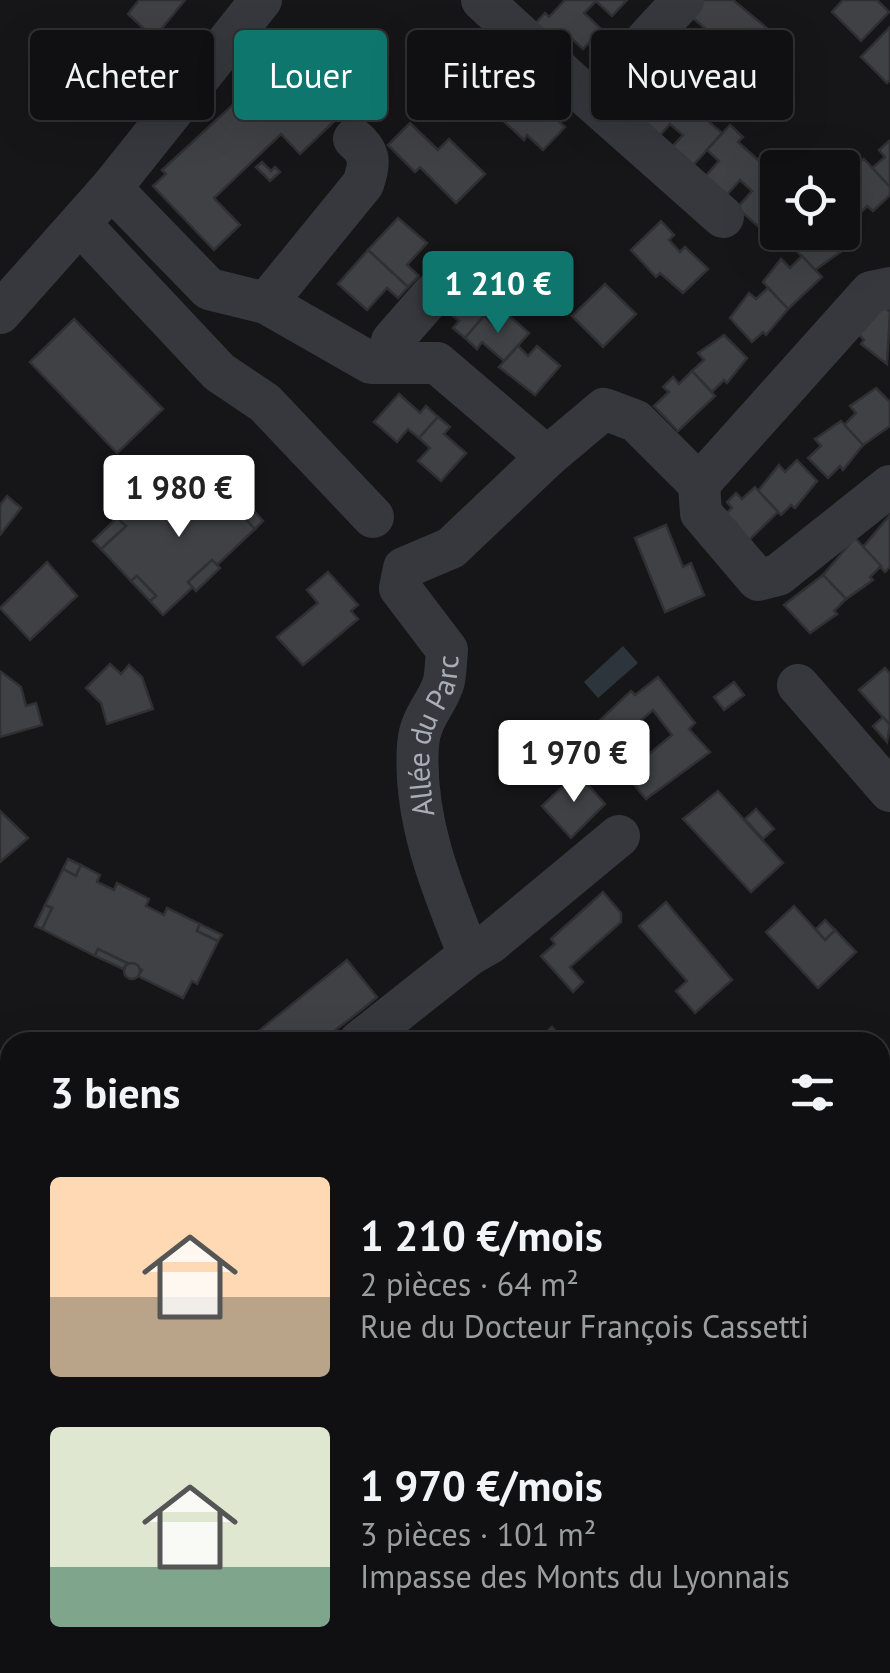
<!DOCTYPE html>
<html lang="fr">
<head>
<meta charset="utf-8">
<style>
  :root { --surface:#101012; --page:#1e1e20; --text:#f1f3f6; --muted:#9c9d9f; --line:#303032; --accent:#0f766e }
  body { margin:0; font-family:"PT Sans",sans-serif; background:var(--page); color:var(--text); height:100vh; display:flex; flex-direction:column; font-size:38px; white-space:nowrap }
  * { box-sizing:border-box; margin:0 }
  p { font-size:32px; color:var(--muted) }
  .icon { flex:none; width:55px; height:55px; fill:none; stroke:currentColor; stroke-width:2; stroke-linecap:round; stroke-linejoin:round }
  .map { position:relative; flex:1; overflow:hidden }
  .drawer { position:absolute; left:0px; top:1032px; width:890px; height:642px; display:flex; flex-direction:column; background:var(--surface); border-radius:30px 30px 0 0; box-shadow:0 10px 40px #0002,0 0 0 2px var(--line) }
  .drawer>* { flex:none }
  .hud { position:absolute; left:30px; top:30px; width:830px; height:90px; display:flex; gap:20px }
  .tools { position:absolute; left:760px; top:150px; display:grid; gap:20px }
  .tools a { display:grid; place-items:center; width:100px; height:100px; border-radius:10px; background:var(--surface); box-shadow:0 10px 40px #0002,0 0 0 2px var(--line); font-size:50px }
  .price { position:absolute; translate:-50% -85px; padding:0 22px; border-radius:10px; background:#fff; color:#222; font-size:32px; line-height:65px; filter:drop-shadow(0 2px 5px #0008) }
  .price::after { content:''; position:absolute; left:50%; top:60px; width:30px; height:22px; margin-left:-15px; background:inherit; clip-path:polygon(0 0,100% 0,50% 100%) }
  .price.current { background:var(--accent); color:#fff }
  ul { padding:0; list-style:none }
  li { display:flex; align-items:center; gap:30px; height:250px; padding:0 50px }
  li span { display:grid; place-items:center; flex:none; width:280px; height:200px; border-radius:10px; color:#555 }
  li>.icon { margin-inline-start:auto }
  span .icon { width:120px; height:120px; fill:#fffc; stroke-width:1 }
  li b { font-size:42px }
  h2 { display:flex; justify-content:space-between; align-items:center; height:120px; padding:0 50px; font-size:42px }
  .tag { padding:0 35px; border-radius:10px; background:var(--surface); box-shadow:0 10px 40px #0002,0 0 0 2px var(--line); font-size:35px; line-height:90px }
  .tag.current { background:var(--accent); color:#fff }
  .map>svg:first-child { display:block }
  .water { fill:#2c353c }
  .building { fill:#404145; stroke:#303034; stroke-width:2.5 }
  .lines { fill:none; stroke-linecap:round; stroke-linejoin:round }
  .minor { stroke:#37383d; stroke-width:42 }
  .labels { text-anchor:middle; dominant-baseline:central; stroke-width:8; stroke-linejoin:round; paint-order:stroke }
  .street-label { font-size:30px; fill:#a8adb8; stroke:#111113 }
</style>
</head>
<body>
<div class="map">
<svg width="890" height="1673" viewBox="0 0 890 1673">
  <rect width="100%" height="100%" fill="#161618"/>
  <polygon class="water" points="623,646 638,663 598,698 584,682"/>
  <g class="building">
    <polygon points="139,0 185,0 154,38 128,14"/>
    <polygon points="565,0 627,0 612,16 596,1 584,13 601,29 583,49 566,33 554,46 533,26 545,13 549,17"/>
    <polygon points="702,0 733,0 774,34 746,63 688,14"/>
    <polygon points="843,0 877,0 889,12 861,41 832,12"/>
    <polygon points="890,27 890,80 887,83 861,57"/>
    <polygon points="314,38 343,67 323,86 295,57"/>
    <polygon points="656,51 679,73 668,85 689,103 693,99 706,111 702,116 722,133 688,171 667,152 683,135 670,124 655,141 634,122 649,105 626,84"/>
    <polygon points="289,53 345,111 300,154 281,134 214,198 240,225 214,250 153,186 166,174 162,170"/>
    <polygon points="510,76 565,127 543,150 527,135 524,140 496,114 500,110 488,99"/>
    <polygon points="410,123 438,150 449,139 485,174 456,203 420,167 415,172 388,145"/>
    <polygon points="730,125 743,137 738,142 758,160 763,155 776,166 771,171 778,177 778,205 758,226 737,208 752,191 740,180 725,197 704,178 719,161 707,150"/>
    <polygon points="889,141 890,142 890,187 872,168 885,157 879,150"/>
    <polygon points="864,159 890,187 890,195 873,211 867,206 855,218 842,205 842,190 847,186 842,174"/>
    <polygon points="262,162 271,171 275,167 280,172 270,181 256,167"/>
    <polygon points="398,218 427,243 407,265 419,276 408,287 368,250"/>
    <polygon points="661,221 674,235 669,240 680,252 685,247 708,269 683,293 660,273 656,277 631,250"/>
    <polygon points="842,228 851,237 840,247 843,250 815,270 796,250 808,238 803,232 842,232"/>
    <polygon points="368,250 408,287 398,298 387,288 367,310 338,284"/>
    <polygon points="802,256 822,277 788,309 763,282 781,259 790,268"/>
    <polygon points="462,274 484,294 473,307 484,316 465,338 453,328 459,321 437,302"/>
    <polygon points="605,284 636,314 603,347 572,316"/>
    <polygon points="768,288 788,309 766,335 763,332 752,342 730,318 749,293 756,299"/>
    <polygon points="881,303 890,312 887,364 861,344 864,340 854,329"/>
    <polygon points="506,313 529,333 504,361 482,342 477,349 465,338 484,316 495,326"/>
    <polygon points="74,319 163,409 117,453 30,362"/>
    <polygon points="724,335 747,358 727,383 724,380 712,392 692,371 704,360 698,353"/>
    <polygon points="518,346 528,356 537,346 560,366 535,395 499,367"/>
    <polygon points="692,371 715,396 678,431 654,406 669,392 663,387 673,377 679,384"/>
    <polygon points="876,388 890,402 890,426 863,445 844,425 856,413 850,406"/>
    <polygon points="399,394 420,413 426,406 438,417 419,438 408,429 397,442 374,422"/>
    <polygon points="438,417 450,427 444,434 466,453 441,481 418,461 430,448 419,438"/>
    <polygon points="841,421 863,445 843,470 840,466 828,478 808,458 821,446 815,439"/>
    <polygon points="797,460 817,481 795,508 791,505 781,515 758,491 779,465 785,472"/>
    <polygon points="212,465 217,472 200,488 194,482"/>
    <polygon points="217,472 241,497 232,505 255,529 217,565 212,560 188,582 193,587 163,615 150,601 156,596 137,576 131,581 101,549 126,526 117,518 130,506 138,515 150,504 160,514 171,504 177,510 188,499 182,493 194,482 200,488"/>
    <polygon points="755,487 778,512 742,547 717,522 732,508 727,502 736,493 742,499"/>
    <polygon points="142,495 150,504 138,515 130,506"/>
    <polygon points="7,496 21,508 0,535 0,505"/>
    <polygon points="241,497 263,521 255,529 232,505"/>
    <polygon points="890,515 890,567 885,572 863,547"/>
    <polygon points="117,518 126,526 101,549 93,541"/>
    <polygon points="666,525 683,567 691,563 704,595 665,612 635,538"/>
    <polygon points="855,538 881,566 870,577 873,580 846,599 823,575"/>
    <polygon points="212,560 220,568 196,591 188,582"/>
    <polygon points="47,562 77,596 30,640 0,608"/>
    <polygon points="328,572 358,605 351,611 358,619 303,665 277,637 318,603 307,590"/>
    <polygon points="823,575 846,599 834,611 837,614 810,633 784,605"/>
    <polygon points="137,576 156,596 150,601 131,581"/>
    <polygon points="110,664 121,674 129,665 142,677 153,709 107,724 101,703 86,688"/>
    <polygon points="885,668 890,674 890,725 859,690"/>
    <polygon points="0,671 21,687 26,706 36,703 42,725 0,737"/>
    <polygon points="658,677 695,723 689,729 710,752 646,799 625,774 672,735 653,710 613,744 596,724 631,691 635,695"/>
    <polygon points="734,682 744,695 724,710 714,697"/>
    <polygon points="883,717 890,725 887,742 873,726"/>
    <polygon points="577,773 605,804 571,838 542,806"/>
    <polygon points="718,791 783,863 751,892 683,819"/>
    <polygon points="756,809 774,829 763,839 745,819"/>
    <polygon points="0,811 28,838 0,862"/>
    <polygon points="68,859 81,865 76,876 63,869"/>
    <polygon points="81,865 100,875 97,882 114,890 117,883 149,899 146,906 164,915 167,908 200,924 197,931 218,941 197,984 192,981 183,998 138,976 142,970 98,949 95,956 42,929 52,908 45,905 63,869 76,876"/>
    <polygon points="603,892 621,913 621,922 570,967 583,982 573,992 541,956 555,944 551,939"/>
    <polygon points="666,902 732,980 695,1013 676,991 687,981 639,926"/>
    <polygon points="45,905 52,908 42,929 35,926"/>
    <polygon points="794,906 825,940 835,930 856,952 818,988 766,932"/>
    <polygon points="825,920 835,930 825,940 816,929"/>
    <polygon points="200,924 222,935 218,941 197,931"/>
    <polygon points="98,949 127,963 123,969 95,956"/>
    <polygon points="347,960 377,997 364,1008 320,1042 245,1042"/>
    <circle cx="132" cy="971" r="8"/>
    <polygon points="552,1027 564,1042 535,1042"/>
    <polygon points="0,1069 10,1074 10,1131 2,1128 0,1132"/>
    <polygon points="0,1203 0,1211 10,1212 10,1239 0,1232"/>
    <polygon points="890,1283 890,1313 880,1295 880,1288"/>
    <polygon points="890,1400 890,1427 881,1428 880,1434 880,1401"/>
    <polygon points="890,1427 890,1478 885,1478 881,1428"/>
  </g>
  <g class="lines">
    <g class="minor">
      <polyline points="482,0 591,100 683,0"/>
      <polyline points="591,100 723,217"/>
      <polyline points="111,188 209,289 266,303 371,363 437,363 547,457 604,409 636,421 699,484 871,292 890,288"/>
      <polyline points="80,224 219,372 265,403 373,517"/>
      <path d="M 266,303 L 363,184 C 370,164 371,153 354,139"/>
      <polyline points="0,313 111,188 261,0"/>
      <polyline points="387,363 392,341 433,294"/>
      <polyline points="699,484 701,513 758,580 778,575 890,486"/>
      <polyline points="798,685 890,791"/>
      <polyline points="469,955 490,943 619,836"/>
      <path id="s1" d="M 359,1042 L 469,955 C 442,888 413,819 418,745 C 420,716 439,702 444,681 C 446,671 446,660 447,650 L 400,588 L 404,568 L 451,548 L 547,457"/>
      <polyline points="880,1140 890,1116"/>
      <polyline points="0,1154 10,1159"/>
      <polyline points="880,1525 890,1524"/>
      <polyline points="383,1665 389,1673"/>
      <polyline points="239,1673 245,1665"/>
      <polyline points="554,1673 563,1665"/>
    </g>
  </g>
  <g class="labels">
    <g class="street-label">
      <text stroke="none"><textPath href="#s1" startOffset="370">Allée du Parc</textPath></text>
    </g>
  </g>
</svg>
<div class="tools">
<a><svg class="icon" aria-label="locate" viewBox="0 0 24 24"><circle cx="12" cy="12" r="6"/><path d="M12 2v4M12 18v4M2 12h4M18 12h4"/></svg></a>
</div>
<b class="price current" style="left:498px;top:336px">1 210 €</b>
<b class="price" style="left:179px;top:540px">1 980 €</b>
<b class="price" style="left:574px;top:805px">1 970 €</b>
<div class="hud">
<a class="tag">Acheter</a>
<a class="tag current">Louer</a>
<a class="tag">Filtres</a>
<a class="tag">Nouveau</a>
</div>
<section class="drawer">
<h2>3 biens<svg class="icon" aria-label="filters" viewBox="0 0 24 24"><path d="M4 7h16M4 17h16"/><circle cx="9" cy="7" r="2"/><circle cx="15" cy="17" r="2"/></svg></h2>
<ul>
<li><span style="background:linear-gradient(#ffd9b3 60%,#b9a48a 0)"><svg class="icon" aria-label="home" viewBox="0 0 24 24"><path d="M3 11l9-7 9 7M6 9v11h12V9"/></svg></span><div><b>1 210 €/mois</b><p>2 pièces · 64 m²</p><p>Rue du Docteur François Cassetti</p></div></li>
<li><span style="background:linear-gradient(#dfe7d0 70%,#7fa58c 0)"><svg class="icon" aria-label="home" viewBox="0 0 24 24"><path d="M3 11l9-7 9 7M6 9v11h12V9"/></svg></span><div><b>1 970 €/mois</b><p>3 pièces · 101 m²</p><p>Impasse des Monts du Lyonnais</p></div></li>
</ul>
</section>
</div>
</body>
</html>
